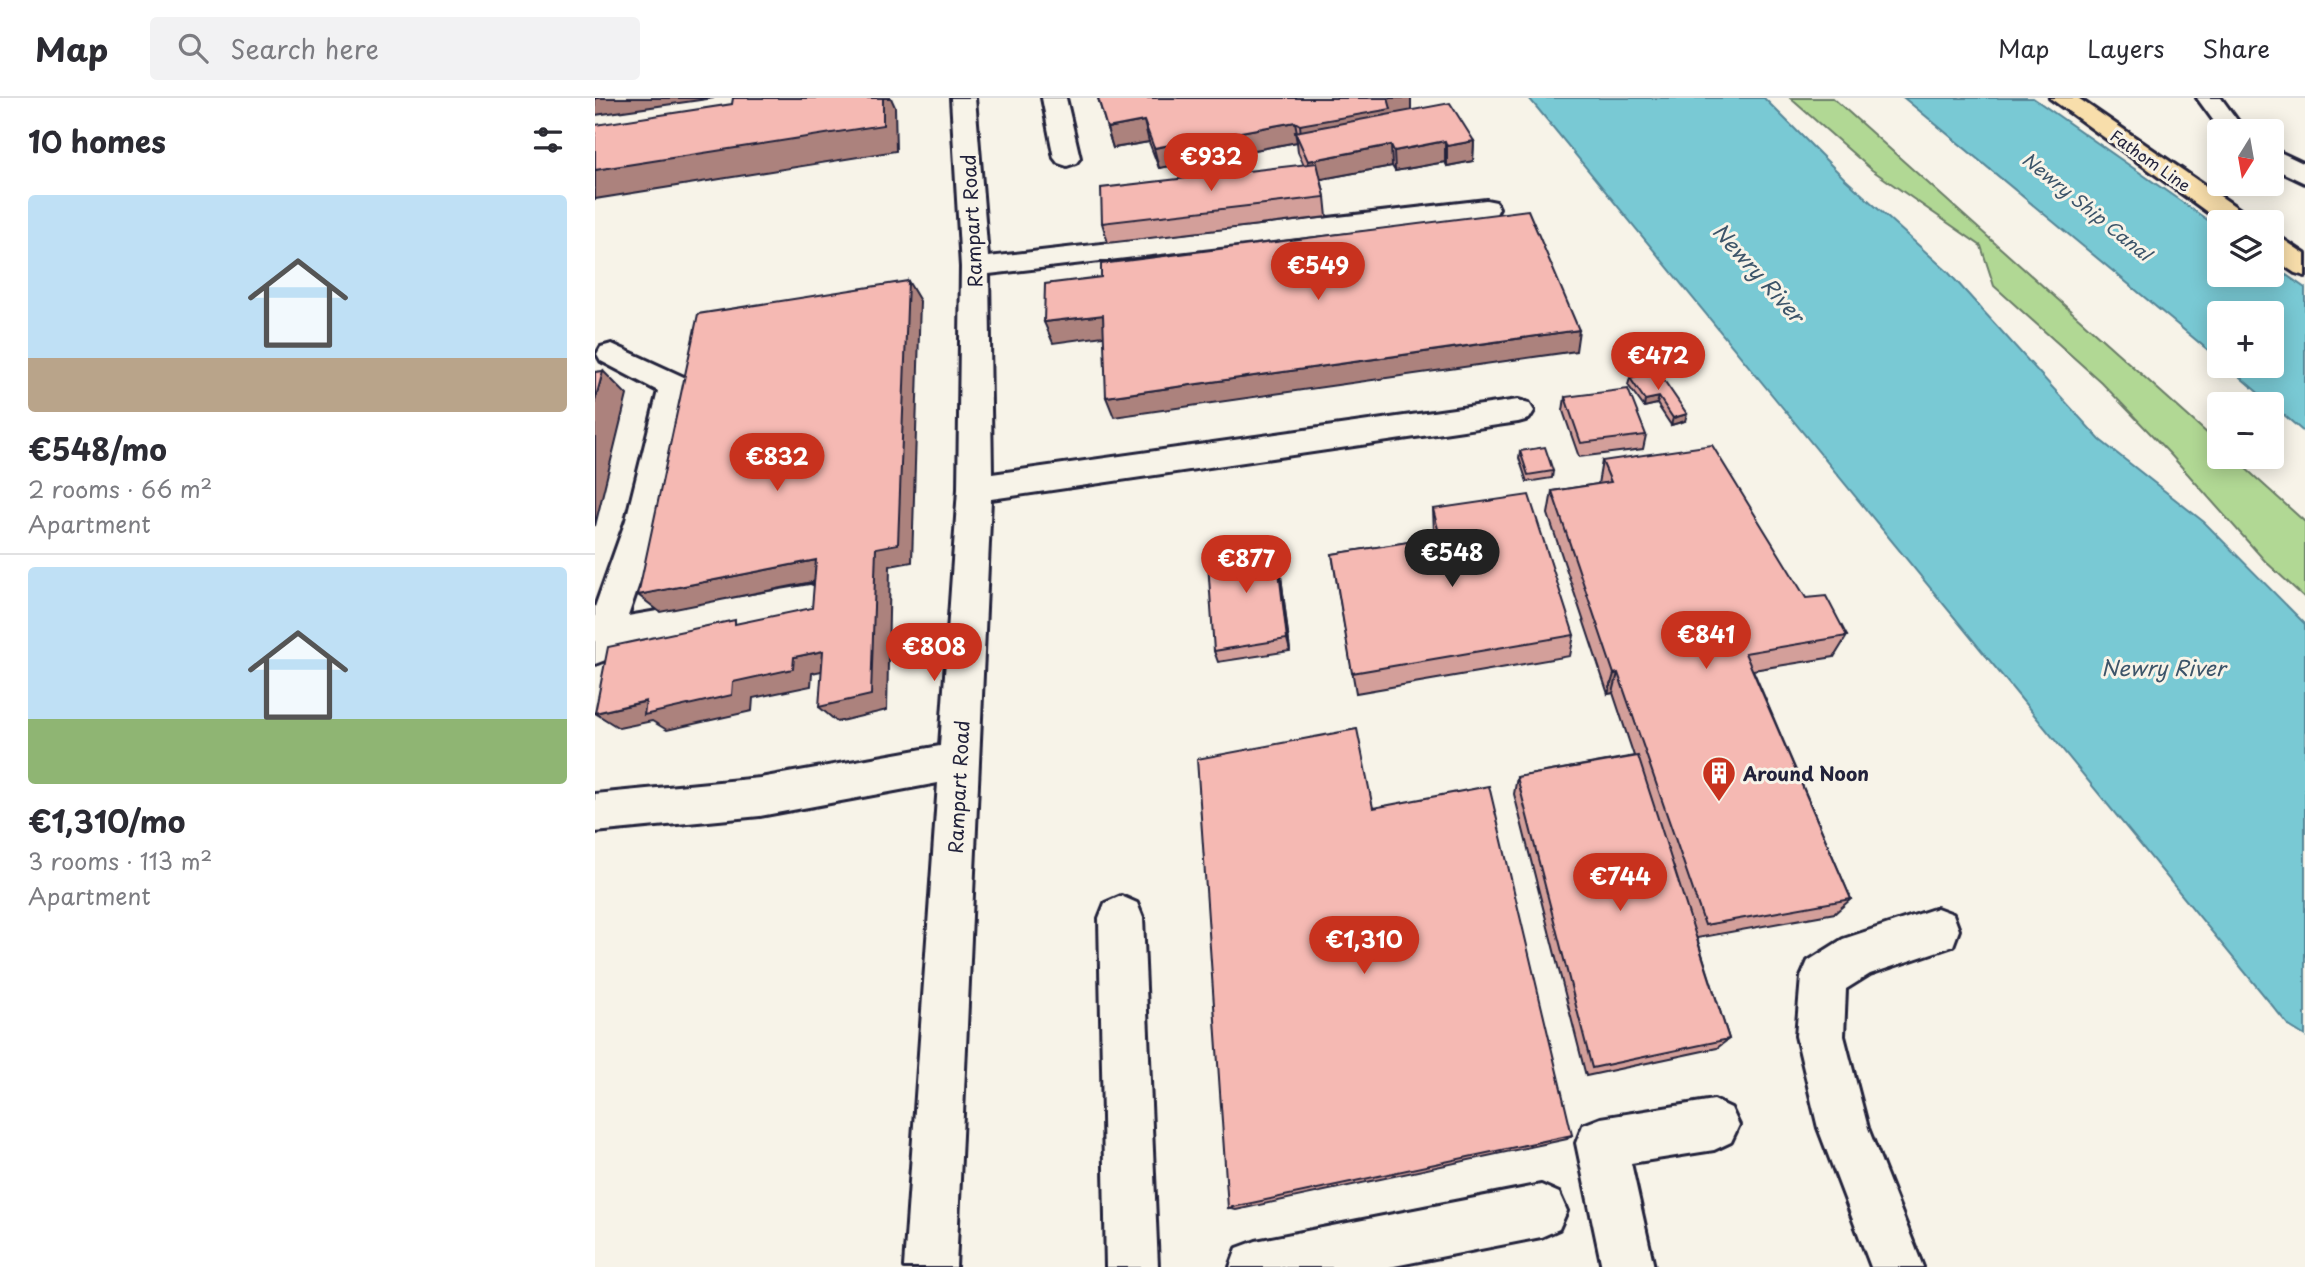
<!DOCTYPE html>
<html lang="en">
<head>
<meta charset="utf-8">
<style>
  :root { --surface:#fff; --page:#f2f2f3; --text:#2b2b33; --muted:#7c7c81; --line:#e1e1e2; --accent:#c8321e }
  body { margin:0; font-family:"Playpen Sans",sans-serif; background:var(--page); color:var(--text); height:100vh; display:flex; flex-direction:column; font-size:26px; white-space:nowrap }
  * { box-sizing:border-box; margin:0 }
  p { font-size:23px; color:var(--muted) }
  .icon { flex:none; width:38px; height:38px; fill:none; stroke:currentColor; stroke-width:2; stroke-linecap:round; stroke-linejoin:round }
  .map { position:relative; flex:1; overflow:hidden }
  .sheet { display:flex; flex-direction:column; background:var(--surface); width:595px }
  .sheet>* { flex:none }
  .needle { width:46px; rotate:191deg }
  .buttons { position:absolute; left:1612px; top:21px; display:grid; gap:14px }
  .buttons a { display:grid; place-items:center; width:77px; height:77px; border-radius:7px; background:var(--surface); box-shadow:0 4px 18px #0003; font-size:35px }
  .price { position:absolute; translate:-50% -60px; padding:0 16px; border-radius:24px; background:var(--accent); color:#fff; font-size:23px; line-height:46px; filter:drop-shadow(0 2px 4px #0008) }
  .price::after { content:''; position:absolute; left:50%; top:42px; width:21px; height:16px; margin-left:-10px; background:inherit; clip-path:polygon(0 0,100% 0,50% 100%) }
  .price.selected { background:#222; color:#fff }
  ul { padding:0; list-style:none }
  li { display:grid; align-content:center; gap:14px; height:371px; padding:0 28px }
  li+li { border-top:2px solid var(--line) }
  li span { display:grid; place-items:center; height:217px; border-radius:7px; color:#555 }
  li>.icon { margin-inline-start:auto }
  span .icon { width:126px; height:126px; fill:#fffc; stroke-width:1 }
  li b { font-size:30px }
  h2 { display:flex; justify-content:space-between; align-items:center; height:84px; padding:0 28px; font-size:30px }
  header { display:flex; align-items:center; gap:42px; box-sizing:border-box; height:98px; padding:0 35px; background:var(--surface); border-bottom:2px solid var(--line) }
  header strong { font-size:33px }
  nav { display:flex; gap:38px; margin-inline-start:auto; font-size:24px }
  .search { width:490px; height:63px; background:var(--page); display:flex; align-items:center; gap:18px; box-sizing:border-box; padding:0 24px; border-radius:7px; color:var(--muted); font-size:26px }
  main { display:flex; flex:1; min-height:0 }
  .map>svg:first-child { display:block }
  .green { fill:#b1d894; stroke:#6a7d68; stroke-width:2 }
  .water { fill:#79c9d4; stroke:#568697; stroke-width:2 }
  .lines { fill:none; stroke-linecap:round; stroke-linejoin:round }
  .minor-casing { stroke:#22223b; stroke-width:6 }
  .major-casing { stroke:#22223b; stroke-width:6 }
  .minor { fill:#f7f3e8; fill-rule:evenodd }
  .major { fill:#f8deab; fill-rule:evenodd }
  .wall { fill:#d39f9a; stroke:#22223b; stroke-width:2 }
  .shaded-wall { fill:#ac827d; stroke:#22223b; stroke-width:2 }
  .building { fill:#f5b9b3; stroke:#22223b; stroke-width:2 }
  .labels { text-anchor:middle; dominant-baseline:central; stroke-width:6; stroke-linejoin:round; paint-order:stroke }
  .far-street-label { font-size:16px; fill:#22223b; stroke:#f7f3e8 }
  .far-water-label { font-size:18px; font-style:italic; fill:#3c5469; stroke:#f7f3e8 }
  .street-label { font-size:19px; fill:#22223b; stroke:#f7f3e8 }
  .poi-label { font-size:19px; font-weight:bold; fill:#22223b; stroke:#f7f3e8; text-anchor:start }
  .water-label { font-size:21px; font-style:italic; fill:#3c5469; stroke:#f7f3e8 }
</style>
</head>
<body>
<header>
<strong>Map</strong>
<div class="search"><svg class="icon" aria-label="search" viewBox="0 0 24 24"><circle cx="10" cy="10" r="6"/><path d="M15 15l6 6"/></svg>Search here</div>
<nav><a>Map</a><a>Layers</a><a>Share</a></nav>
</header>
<main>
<section class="sheet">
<h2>10 homes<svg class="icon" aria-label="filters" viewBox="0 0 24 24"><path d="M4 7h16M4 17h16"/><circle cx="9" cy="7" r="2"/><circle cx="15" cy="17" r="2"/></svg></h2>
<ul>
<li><span style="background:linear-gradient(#bfe0f5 75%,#b9a48a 0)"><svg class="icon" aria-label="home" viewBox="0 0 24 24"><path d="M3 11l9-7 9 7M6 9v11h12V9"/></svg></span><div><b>€548/mo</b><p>2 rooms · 66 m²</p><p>Apartment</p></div></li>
<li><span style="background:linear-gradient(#bfe0f5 70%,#8fb573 0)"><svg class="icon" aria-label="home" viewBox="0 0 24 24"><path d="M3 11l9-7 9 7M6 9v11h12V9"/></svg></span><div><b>€1,310/mo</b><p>3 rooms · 113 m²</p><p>Apartment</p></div></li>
</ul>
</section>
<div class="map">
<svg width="1710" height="1169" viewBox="0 0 1710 1169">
  <rect width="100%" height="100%" fill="#f7f3e8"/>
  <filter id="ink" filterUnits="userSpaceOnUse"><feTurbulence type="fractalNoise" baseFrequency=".0143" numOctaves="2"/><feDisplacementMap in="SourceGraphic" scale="14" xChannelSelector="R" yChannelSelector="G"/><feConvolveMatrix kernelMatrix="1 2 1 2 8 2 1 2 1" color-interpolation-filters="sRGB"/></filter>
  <g filter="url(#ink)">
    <polygon class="green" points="1195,0 1238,0 1624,346 1624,359 1638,359 1710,424 1710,500 1670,463 1576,357 1506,284 1399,188 1386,148 1277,72"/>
    <g class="water">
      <polygon points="934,0 1169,0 1250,81 1353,174 1505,342 1609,424 1710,526 1710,938 1694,928"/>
      <polygon points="1309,0 1438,0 1624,130 1624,177 1676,177 1677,167 1710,190 1710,335 1632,268 1676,268 1676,215 1624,215 1624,261"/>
    </g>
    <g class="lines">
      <g class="minor-casing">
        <g id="minor">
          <polygon points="356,0 380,0 393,159 891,102 901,104 904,110 901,116 891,118 394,176 397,376 923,302 934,305 939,313 934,321 923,324 396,401 361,1169 309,1169 343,685 165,718 0,734 0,696 165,680 345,648 363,391 366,169"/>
          <polygon points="447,0 471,0 485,60 481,65 472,68 463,65 459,60"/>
          <polygon points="1602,0 1626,0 1650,33 1626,33"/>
          <polygon points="1676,50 1710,66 1710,85 1676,69"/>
          <polygon points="17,246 91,280 96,288 66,422 33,518 215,487 228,492 233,502 228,512 18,551 13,561 0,566 0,509 31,422 63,293 6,263 2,256 6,249"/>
          <polygon points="526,798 542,805 548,820 563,1169 511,1169 504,820 510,805"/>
          <polygon points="1342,810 1358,816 1364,832 1358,848 1275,876 1251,891 1249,938 1273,1030 1328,1169 1276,1169 1223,1030 1201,938 1206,879 1213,863 1248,841"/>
          <polygon points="1119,1002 1136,1010 1144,1027 1136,1044 1119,1052 1036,1065 1059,1169 1007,1169 981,1045 988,1027 1006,1020"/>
          <polygon points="946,1087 964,1095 972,1113 964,1131 946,1139 794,1169 635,1169 642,1150 661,1143"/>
        </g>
      </g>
      <g class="major-casing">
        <g id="major">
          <polygon points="1455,0 1483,0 1654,118 1658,124 1626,124"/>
          <polygon points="1676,138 1686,140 1710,156 1710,178 1700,175 1676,159"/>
        </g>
      </g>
      <use href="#minor" class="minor"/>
      <use href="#major" class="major"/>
    </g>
    <g class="wall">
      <polygon points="503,0 816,12 879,43 878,63 852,68 850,64 800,73 797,68 726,81 730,99 732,119 513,145 507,125 709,67 703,54 702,44 564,70 554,44 518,50"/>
      <polygon points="1062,272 1090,323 1076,327 1062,306 1049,309 1033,287 1035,280"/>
      <polygon points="970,299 1051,337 1048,351 984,359 968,313"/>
      <polygon points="925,353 958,373 957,380 932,384 924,360"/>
      <polygon points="1007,363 1211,500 1252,538 1239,559 1158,572 1256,801 1240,815 1102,840 1134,941 1122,950 991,978 919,696 922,679 1039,658 1018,595 1013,596 953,416 957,393 1003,386"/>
      <polygon points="838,411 979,537 975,558 761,595 737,456 840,440 839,434"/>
      <polygon points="683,453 695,553 623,564 619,553"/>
      <polygon points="778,710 977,1037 972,1041 641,1112 633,1110"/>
    </g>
    <g class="shaded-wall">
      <polygon points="0,0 119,0 0,17"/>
      <polygon points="288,0 296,0 300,9 301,53 0,101 0,72"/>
      <polygon points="792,0 816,0 816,13 707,48 705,27"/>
      <polygon points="549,23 554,44 518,50 512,30"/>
      <polygon points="700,24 703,39 700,34 702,44 564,70 559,50"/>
      <polygon points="850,43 850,64 800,73 799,53"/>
      <polygon points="879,43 878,63 852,68 852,48"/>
      <polygon points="796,47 797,68 716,83 713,63"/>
      <polygon points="313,183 325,203 317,464 295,468 292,612 242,624 224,609 281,450"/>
      <polygon points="508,217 516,237 458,245 449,224"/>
      <polygon points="984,232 981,253 519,319 511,299"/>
      <polygon points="8,273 32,297 0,428 0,303"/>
      <polygon points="1064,299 1062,306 1049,309 1050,302"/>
      <polygon points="1092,316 1090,323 1076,327 1078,320"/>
      <polygon points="680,440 683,453 695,553 692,541"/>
      <polygon points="221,462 237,480 65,514 43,497"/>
      <polygon points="228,553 245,569 217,575 216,588 158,600 157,613 72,632 57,623 24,630 0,615 138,584 199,559"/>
      <polygon points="1023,575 1018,595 1013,596 1019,576"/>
    </g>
    <g class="building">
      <polygon points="138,0 288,0 288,27 0,72 0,27 137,6"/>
      <polygon points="503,0 793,0 796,11 705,27 700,24 559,50 549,23 512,30"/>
      <polygon points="855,5 879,43 852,48 850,43 799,53 796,47 713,63 700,34"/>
      <polygon points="722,65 730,99 507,125 506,90"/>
      <polygon points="933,112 984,232 511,299 508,217 449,224 450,186 506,179 506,166"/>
      <polygon points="313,183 303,446 281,450 276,597 224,609 228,553 199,559 198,571 138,584 137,597 49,617 51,603 0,615 13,549 140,522 140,526 217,510 221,462 43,497 103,216"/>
      <polygon points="1062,272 1092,316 1078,320 1064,299 1050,302 1035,280"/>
      <polygon points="8,273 0,303 0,274"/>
      <polygon points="1033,291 1051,337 986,345 970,299"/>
      <polygon points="1117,347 1211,500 1231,498 1252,538 1150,555 1256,801 1110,827 1023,575 1019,576 957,393 1016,384 1007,363"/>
      <polygon points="950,349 958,373 933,377 925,353"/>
      <polygon points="934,397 979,537 757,575 737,456 845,439 838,411"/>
      <polygon points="680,440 692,541 619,553 612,450"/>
      <polygon points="762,631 778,710 894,688 977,1037 633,1110 602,661"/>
      <polygon points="1043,658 1134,941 997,970 922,679"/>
    </g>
  </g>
  <defs>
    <g id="building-pin" transform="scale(1.75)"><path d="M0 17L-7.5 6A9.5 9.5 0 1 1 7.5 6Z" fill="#c8321e" stroke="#f7f3e8"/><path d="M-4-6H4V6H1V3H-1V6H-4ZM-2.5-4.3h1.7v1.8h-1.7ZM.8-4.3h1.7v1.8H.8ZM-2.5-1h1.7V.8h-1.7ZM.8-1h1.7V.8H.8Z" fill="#fff"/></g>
  </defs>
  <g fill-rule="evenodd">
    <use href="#building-pin" x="1124" y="675"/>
  </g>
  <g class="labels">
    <g class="far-street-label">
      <text transform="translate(1556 62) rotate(35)">Fathom Line</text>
    </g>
    <g class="far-water-label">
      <text transform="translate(1492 108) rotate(39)">Newry Ship Canal</text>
    </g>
    <g class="street-label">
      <text transform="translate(376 123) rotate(-93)">Rampart Road</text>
      <text transform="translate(363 689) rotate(-87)">Rampart Road</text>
    </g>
    <g class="poi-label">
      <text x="1148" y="675">Around Noon</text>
    </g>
    <g class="water-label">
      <text transform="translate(1164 174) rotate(48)">Newry River</text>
      <text x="1568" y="569">Newry River</text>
    </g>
  </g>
</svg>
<div class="buttons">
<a><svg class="needle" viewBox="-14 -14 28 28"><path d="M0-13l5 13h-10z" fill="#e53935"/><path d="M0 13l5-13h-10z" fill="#7c7c81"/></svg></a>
<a><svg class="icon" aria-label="layers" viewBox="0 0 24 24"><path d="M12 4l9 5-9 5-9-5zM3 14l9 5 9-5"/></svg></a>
<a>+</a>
<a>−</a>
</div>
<b class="price" style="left:616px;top:95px">€932</b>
<b class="price" style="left:723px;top:204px">€549</b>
<b class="price" style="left:1063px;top:294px">€472</b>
<b class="price" style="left:182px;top:395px">€832</b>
<b class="price selected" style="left:857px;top:491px">€548</b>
<b class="price" style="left:651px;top:497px">€877</b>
<b class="price" style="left:1111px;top:573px">€841</b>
<b class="price" style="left:339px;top:585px">€808</b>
<b class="price" style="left:1025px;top:815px">€744</b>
<b class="price" style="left:769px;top:878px">€1,310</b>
</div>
</main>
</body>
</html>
